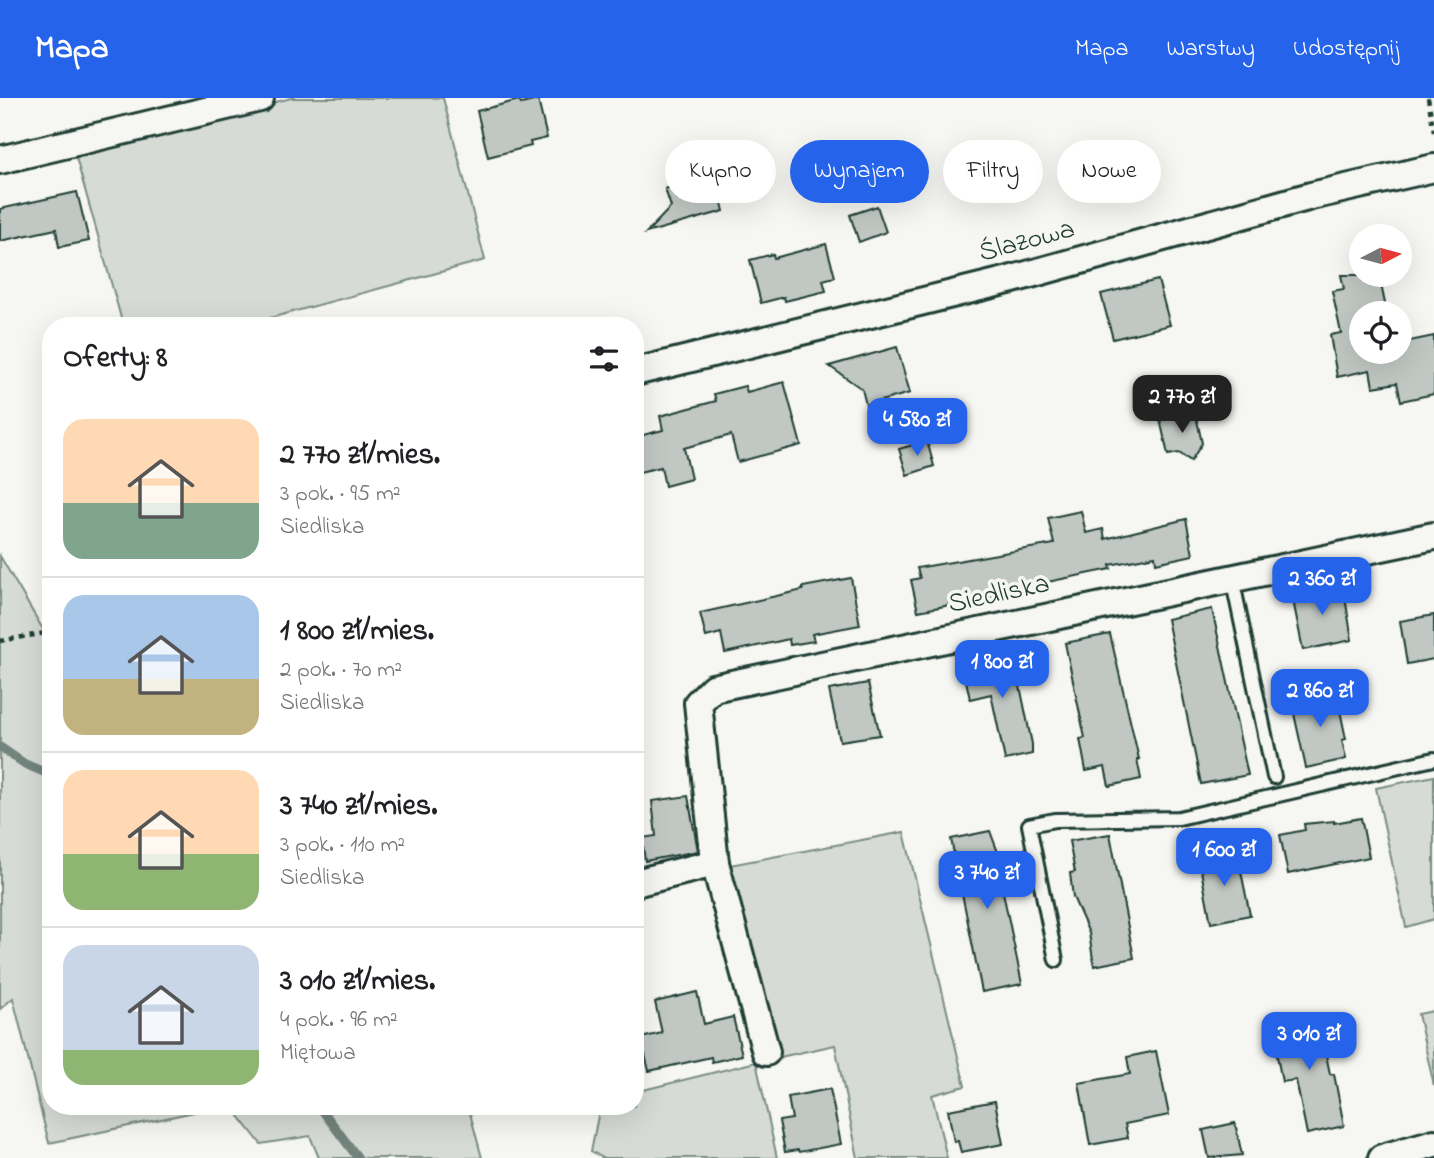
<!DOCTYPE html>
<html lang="pl">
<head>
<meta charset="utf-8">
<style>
  :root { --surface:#fff; --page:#f2f2f2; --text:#202124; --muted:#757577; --line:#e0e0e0; --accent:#2563eb }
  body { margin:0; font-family:"Indie Flower",sans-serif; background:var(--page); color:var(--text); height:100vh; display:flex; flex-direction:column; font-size:26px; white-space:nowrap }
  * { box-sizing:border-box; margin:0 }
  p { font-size:23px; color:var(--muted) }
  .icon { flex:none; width:38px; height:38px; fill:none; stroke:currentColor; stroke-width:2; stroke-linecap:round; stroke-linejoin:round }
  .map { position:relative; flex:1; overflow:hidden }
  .sheet { position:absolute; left:42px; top:219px; width:602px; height:798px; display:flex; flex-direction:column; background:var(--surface); border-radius:28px; box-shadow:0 7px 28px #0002 }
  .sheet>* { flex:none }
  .banner { position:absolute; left:665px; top:42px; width:663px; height:63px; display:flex; gap:14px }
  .needle { width:46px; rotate:84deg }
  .controls { position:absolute; left:1349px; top:126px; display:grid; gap:14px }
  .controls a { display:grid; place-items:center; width:63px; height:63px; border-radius:50%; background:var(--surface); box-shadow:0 7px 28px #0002; font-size:35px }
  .price { position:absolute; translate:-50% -60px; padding:0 16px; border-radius:14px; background:var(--accent); color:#fff; font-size:23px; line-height:46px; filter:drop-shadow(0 2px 4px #0008) }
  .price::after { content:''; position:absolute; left:50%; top:42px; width:21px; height:16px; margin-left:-10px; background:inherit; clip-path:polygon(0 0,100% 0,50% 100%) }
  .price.active { background:#222; color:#fff }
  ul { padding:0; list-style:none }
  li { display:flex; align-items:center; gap:21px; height:175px; padding:0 21px }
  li+li { border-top:2px solid var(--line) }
  li span { display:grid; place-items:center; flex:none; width:196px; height:140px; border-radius:21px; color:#555 }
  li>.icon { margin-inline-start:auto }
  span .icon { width:84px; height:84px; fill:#fffc; stroke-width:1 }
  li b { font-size:30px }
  h2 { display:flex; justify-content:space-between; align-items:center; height:84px; padding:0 21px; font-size:30px }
  .chip { padding:0 24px; border-radius:32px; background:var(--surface); box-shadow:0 7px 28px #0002; font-size:24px; line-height:63px }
  .chip.active { background:var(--accent); color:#fff }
  header { display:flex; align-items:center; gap:42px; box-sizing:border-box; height:98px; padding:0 35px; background:var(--accent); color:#fff }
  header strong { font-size:33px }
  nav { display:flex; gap:38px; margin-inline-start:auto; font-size:24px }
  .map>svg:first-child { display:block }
  .green { fill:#d6dbd6; stroke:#7a8c85; stroke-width:2 }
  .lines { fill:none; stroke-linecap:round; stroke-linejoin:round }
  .stream { stroke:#72847d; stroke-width:9 }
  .building { fill:#c1c8c3; stroke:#1f3d34; stroke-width:2 }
  .service-casing { stroke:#1f3d34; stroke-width:18 }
  .minor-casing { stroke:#1f3d34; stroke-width:32 }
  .path { stroke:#1f3d34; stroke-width:4.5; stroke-dasharray:5 5; stroke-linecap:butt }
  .service { stroke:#f6f6f2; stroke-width:12 }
  .minor { stroke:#f6f6f2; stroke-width:26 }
  .labels { text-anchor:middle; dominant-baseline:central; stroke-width:7; stroke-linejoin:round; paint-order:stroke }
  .street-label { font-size:28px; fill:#1f3d34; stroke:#f6f6f2 }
</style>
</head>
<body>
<header>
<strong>Mapa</strong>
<nav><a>Mapa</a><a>Warstwy</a><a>Udostępnij</a></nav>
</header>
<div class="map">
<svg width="1434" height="1060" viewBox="0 0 1434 1060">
  <rect width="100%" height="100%" fill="#f6f6f2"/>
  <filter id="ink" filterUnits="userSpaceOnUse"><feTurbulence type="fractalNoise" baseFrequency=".0143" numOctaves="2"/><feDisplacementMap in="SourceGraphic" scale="14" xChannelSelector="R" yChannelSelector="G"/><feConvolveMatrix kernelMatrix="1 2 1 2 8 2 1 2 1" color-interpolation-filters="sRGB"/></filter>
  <g filter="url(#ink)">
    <g class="green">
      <polygon points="291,0 443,0 485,162 244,227 123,227 75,56"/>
      <polygon points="0,458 51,545 51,1008 222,1008 49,1045 13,900 0,911"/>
      <polygon points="1434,678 1434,821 1406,829 1376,690"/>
      <polygon points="904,734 965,988 932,997 947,1060 858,1060 835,947 780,959 730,767"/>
      <polygon points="1434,913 1434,988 1418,916"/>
      <polygon points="756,964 777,1060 603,1060 591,1053 600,1008 635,1008 635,994"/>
      <polygon points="231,1008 468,1008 482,1060 319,1060 310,1038 261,1046"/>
    </g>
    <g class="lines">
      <g class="stream">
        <polyline points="0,649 25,666 51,677"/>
        <polyline points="319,1008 358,1060"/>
      </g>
    </g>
    <g class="building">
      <polygon points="519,2 521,6 538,2 547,40 530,44 531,48 488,59 477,13"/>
      <polygon points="707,43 724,113 646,135 671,109 665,91 686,84 677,51"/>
      <polygon points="77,94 89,143 59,149 56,131 0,143 0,111"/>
      <polygon points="877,108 886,134 859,144 850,117"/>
      <polygon points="826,146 835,179 823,182 826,193 785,203 784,199 761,205 750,162 773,156 774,160"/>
      <polygon points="1341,177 1379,177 1387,215 1362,215 1362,254 1400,254 1400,245 1434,238 1434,296 1401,303 1397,285 1373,289 1370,272 1337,279 1330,237 1341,235 1332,193 1344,191"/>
      <polygon points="1158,182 1170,227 1113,241 1101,196"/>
      <polygon points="897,249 910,295 866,307 862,291 829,268"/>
      <polygon points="784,284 801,347 738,364 731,337 684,350 691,381 665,388 661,369 635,375 635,339 663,332 660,318 716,303 714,296 745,288 747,294"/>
      <polygon points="1195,313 1202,345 1191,363 1179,355 1168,357 1160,321"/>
      <polygon points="927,343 934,368 907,377 899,351"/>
      <polygon points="1081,413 1086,435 1103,431 1105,441 1186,421 1193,457 1156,465 1155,458 1110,467 1111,471 1018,490 1019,494 918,513 911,482 920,480 917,470 1054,446 1048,420"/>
      <polygon points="851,480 860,527 812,536 814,543 790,547 789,541 725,555 721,535 706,539 700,515 803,492 803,489"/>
      <polygon points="1343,487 1352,542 1303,552 1292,497"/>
      <polygon points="1212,511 1248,677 1201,686 1167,521"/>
      <polygon points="1434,517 1434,561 1407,566 1400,523"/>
      <polygon points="1110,536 1139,661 1137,661 1141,681 1109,688 1105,669 1086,673 1080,641 1085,640 1065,545"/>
      <polygon points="1013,554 1032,646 1032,656 1005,662 991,596 970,601 963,569 967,568 967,563"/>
      <polygon points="868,585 880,637 840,643 829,592"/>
      <polygon points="1336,593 1346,641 1342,642 1346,661 1306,670 1291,602"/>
      <polygon points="688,698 698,753 645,763 642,740 656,738 652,703"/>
      <polygon points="1361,720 1369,759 1288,776 1280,737 1305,732 1304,726 1334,723 1334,725"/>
      <polygon points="990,733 1002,765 997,765 1022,886 982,894 951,741"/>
      <polygon points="1110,736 1134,860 1094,868 1089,835 1073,799 1070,775 1075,774 1069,743"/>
      <polygon points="1237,754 1250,817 1211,825 1199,762"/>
      <polygon points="697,894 704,926 733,919 742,957 712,964 711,959 649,973 641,940 662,935 655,904"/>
      <polygon points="1318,918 1330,976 1334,976 1344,1028 1307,1036 1296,982 1282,984 1271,927"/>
      <polygon points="1156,953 1169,1017 1125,1026 1128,1040 1090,1047 1079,985 1130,976 1127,959"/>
      <polygon points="830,991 841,1046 799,1054 798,1052 785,1054 779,1023 792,1021 788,999"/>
      <polygon points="995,1003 1003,1046 961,1054 958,1043 954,1044 948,1012"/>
      <polygon points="1235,1025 1242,1057 1209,1060 1203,1032"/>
    </g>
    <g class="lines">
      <g class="service-casing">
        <g id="service">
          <polyline points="1232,480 1274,679"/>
          <polyline points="1056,862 1029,727 1055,722 1179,720 1434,661"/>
        </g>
      </g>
      <g class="minor-casing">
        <g id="minor">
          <polyline points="0,62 260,0"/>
          <polyline points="635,274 1009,182 1311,98 1434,70"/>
          <polyline points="715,765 766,954"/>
          <polyline points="635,785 715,765 698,605 713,590 1434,438"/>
          <polyline points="1382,1060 1434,1045"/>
        </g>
      </g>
      <g class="path">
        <polyline points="1428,0 1434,34"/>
        <polyline points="0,543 51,534"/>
      </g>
      <use href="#service" class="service"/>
      <use href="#minor" class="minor"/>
    </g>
  </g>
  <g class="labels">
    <g class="street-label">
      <text transform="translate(1027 144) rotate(-15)">Ślazowa</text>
      <text transform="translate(999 497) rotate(-12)">Siedliska</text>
    </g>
  </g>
</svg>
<div class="controls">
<a><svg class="needle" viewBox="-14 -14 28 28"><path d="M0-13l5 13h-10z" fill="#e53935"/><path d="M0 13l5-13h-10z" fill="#757577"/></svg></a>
<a><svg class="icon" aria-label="locate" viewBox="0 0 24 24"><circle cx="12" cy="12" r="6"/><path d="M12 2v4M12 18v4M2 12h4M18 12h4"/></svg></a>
</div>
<b class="price active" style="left:1182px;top:337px">2 770 zł</b>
<b class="price" style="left:917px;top:360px">4 580 zł</b>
<b class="price" style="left:1322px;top:519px">2 360 zł</b>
<b class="price" style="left:1002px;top:602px">1 800 zł</b>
<b class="price" style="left:1320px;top:631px">2 860 zł</b>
<b class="price" style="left:1224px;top:790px">1 600 zł</b>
<b class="price" style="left:987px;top:813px">3 740 zł</b>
<b class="price" style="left:1309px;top:974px">3 010 zł</b>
<div class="banner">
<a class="chip">Kupno</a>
<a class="chip active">Wynajem</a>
<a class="chip">Filtry</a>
<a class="chip">Nowe</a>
</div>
<section class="sheet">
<h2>Oferty: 8<svg class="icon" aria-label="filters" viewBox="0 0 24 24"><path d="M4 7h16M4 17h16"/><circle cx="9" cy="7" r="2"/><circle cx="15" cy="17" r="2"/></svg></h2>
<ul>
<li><span style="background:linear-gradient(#ffd9b3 60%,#7fa58c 0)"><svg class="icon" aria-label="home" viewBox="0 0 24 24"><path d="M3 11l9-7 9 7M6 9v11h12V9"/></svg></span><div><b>2 770 zł/mies.</b><p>3 pok. · 95 m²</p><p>Siedliska</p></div></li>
<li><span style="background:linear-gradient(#a9c7e8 60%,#c2b280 0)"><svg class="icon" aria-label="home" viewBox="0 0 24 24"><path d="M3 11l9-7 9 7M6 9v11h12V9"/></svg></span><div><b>1 800 zł/mies.</b><p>2 pok. · 70 m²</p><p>Siedliska</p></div></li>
<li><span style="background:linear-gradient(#ffd9b3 60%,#8fb573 0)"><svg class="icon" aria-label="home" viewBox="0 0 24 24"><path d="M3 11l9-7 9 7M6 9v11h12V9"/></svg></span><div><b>3 740 zł/mies.</b><p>3 pok. · 110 m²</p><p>Siedliska</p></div></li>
<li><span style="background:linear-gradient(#c9d6e8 75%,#8fb573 0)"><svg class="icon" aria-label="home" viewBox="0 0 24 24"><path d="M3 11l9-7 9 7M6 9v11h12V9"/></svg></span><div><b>3 010 zł/mies.</b><p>4 pok. · 96 m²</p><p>Miętowa</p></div></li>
</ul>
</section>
</div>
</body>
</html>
